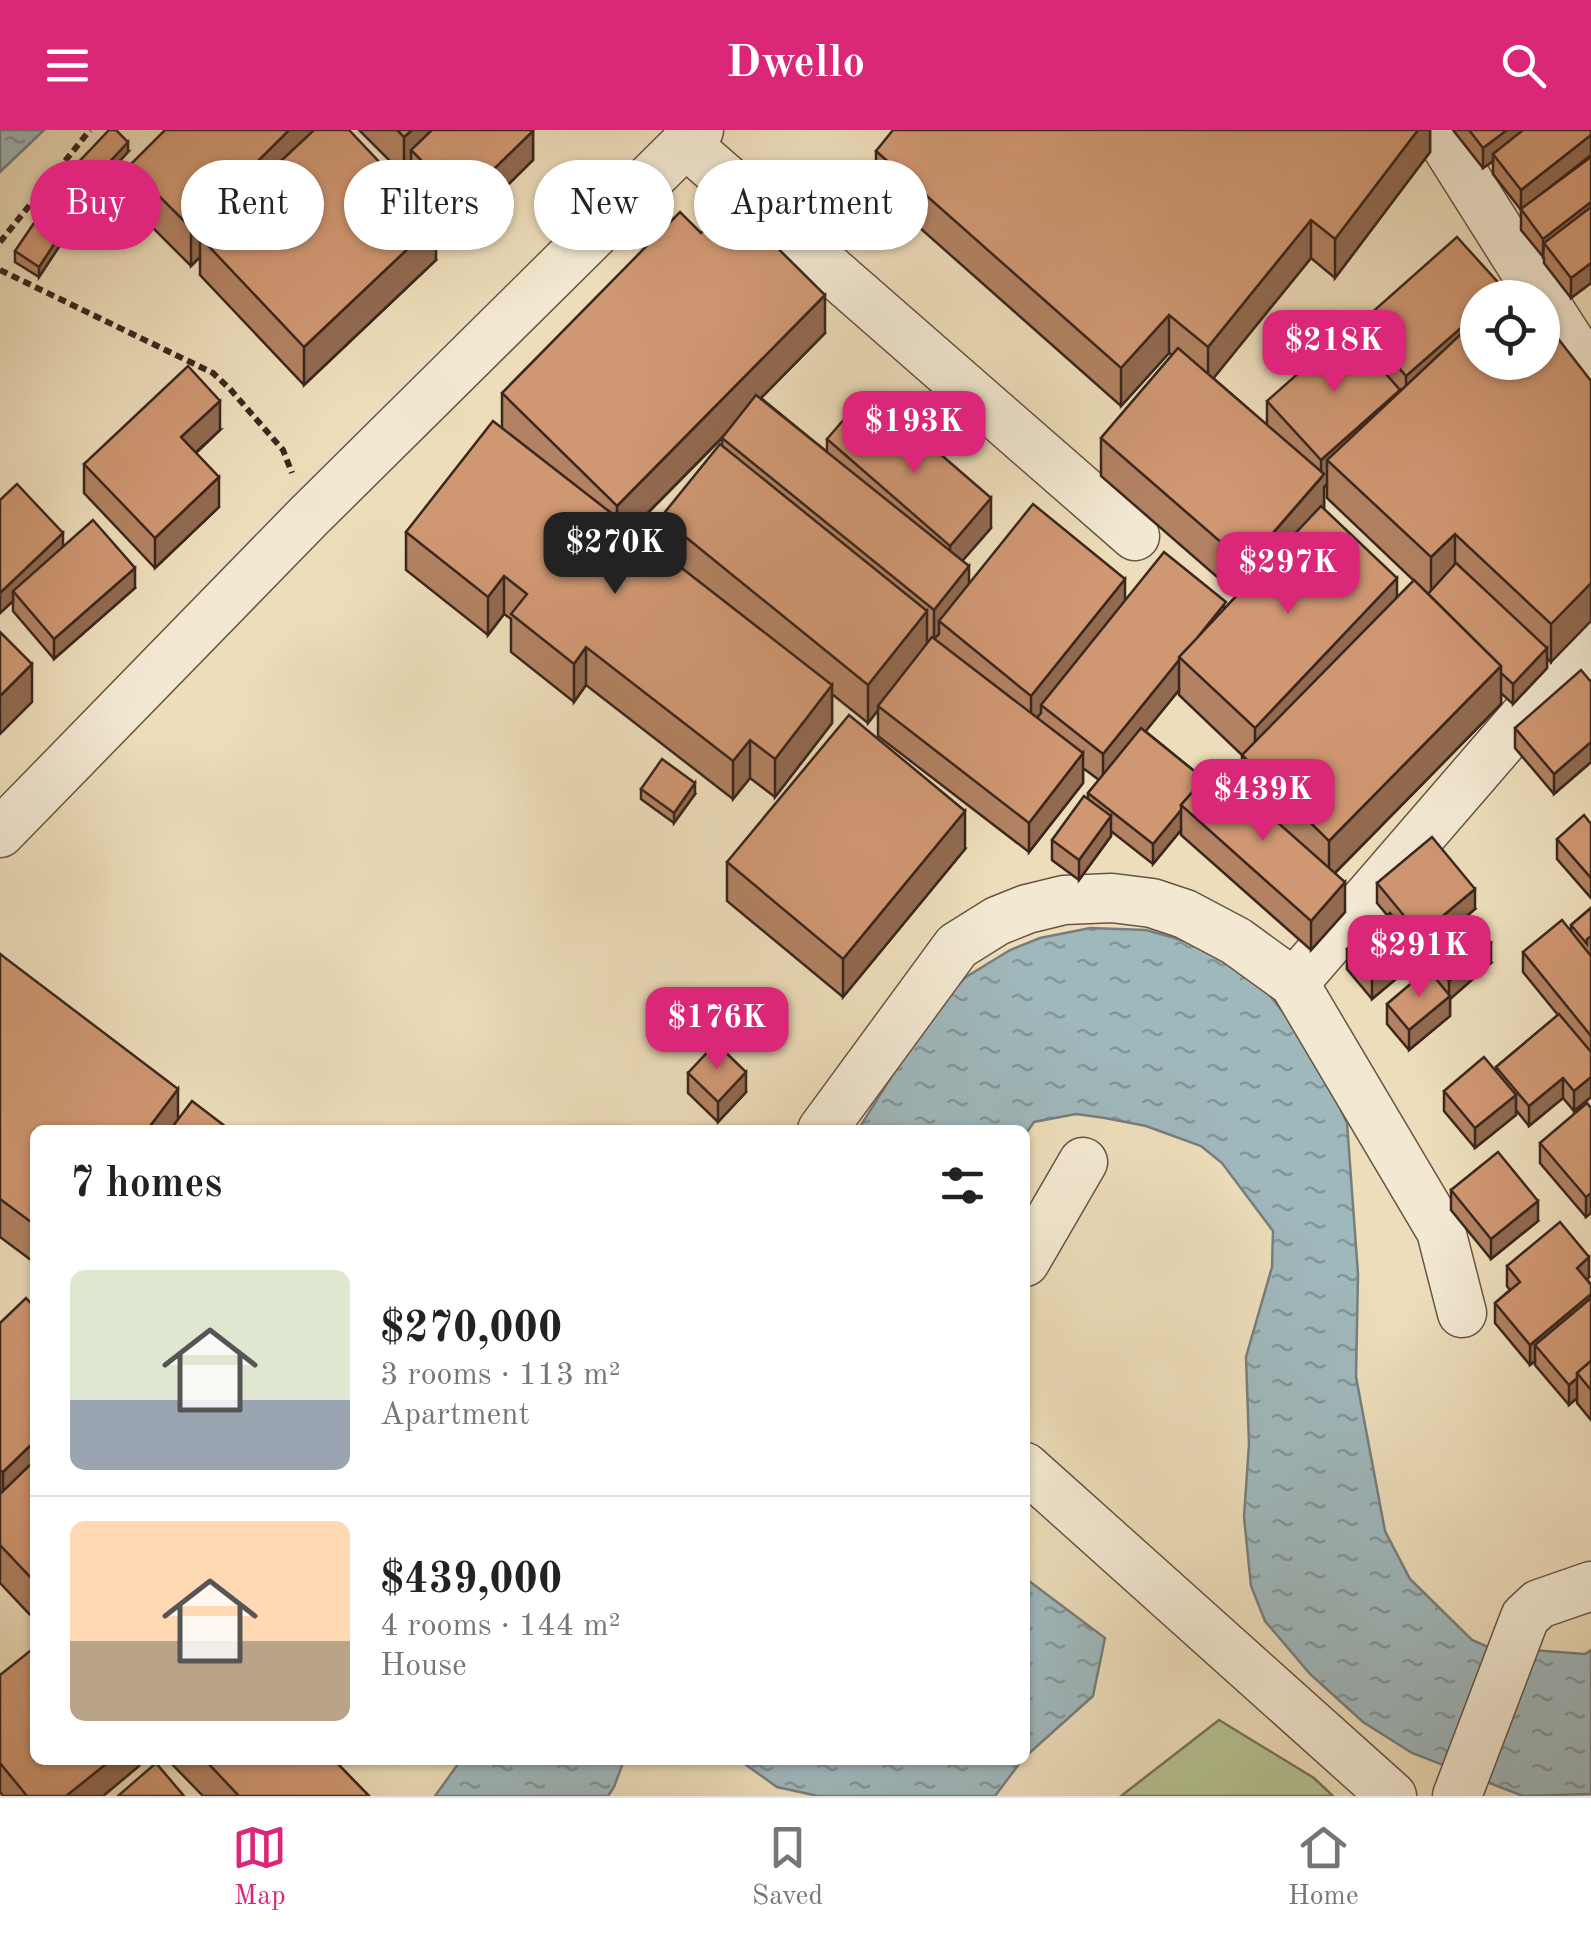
<!DOCTYPE html>
<html lang="en">
<head>
<meta charset="utf-8">
<style>
  :root { --surface:#fff; --page:#f2f2f2; --text:#222; --muted:#767676; --line:#e0e0e0; --accent:#db2777 }
  body { margin:0; font-family:"Old Standard TT",serif; background:var(--page); color:var(--text); height:100vh; display:flex; flex-direction:column; font-size:38px; white-space:nowrap }
  * { box-sizing:border-box; margin:0 }
  p { font-size:32px; color:var(--muted) }
  .icon { flex:none; width:55px; height:55px; fill:none; stroke:currentColor; stroke-width:2; stroke-linecap:round; stroke-linejoin:round }
  .map { position:relative; flex:1; overflow:hidden }
  .drawer { position:absolute; left:30px; top:995px; width:1000px; height:640px; display:flex; flex-direction:column; background:var(--surface); border-radius:15px; box-shadow:0 2px 8px #0004 }
  .drawer>* { flex:none }
  .top-card { position:absolute; left:30px; top:30px; width:1000px; height:90px; display:flex; gap:20px }
  .controls { position:absolute; left:1460px; top:150px; display:grid; gap:20px }
  .controls a { display:grid; place-items:center; width:100px; height:100px; border-radius:50%; background:var(--surface); box-shadow:0 2px 8px #0004; font-size:50px }
  .price { position:absolute; translate:-50% -85px; padding:0 22px; border-radius:20px; background:var(--accent); color:#fff; font-size:32px; line-height:65px; filter:drop-shadow(0 2px 5px #0008) }
  .price::after { content:''; position:absolute; left:50%; top:60px; width:30px; height:22px; margin-left:-15px; background:inherit; clip-path:polygon(0 0,100% 0,50% 100%) }
  .price.selected { background:#222; color:#fff }
  ul { padding:0; list-style:none }
  li { display:flex; align-items:center; gap:30px; height:250px; padding:0 40px }
  li+li { border-top:2px solid var(--line) }
  li span { display:grid; place-items:center; flex:none; width:280px; height:200px; border-radius:15px; color:#555 }
  li>.icon { margin-inline-start:auto }
  span .icon { width:120px; height:120px; fill:#fffc; stroke-width:1 }
  li b { font-size:42px }
  h2 { display:flex; justify-content:space-between; align-items:center; height:120px; padding:0 40px; font-size:42px }
  .chip { padding:0 35px; border-radius:45px; background:var(--surface); box-shadow:0 2px 8px #0004; font-size:35px; line-height:90px }
  .chip.selected { background:var(--accent); color:#fff }
  header { display:flex; justify-content:space-between; align-items:center; height:130px; padding:0 40px; background:var(--accent); color:#fff; font-size:45px; font-weight:700 }
  .tab-bar { display:flex; justify-content:space-around; align-items:center; height:140px; border-top:2px solid var(--line); background:var(--surface); font-size:28px; color:var(--muted) }
  .tab-bar a { display:grid; justify-items:center; gap:5px }
  .tab-bar .selected { color:var(--accent) }
  .map>svg:first-child { display:block }
  .green { fill:#b5c292; stroke:#787458; stroke-width:2.5 }
  .water { fill:url(#water-ripples); stroke:#777e7d; stroke-width:2.5 }
  .lines { fill:none; stroke-linecap:round; stroke-linejoin:round }
  .minor-casing { stroke:#685445; stroke-width:51 }
  .path { stroke:#3b271e; stroke-width:6; stroke-dasharray:8 5; stroke-linecap:butt }
  .minor { stroke:#f3e9d2; stroke-width:48 }
  .wall { fill:#b28262; stroke:#3b271e; stroke-width:2.5; fill-rule:evenodd }
  .shaded-wall { fill:#916a50; stroke:#3b271e; stroke-width:2.5 }
  .building { fill:#cf9772; stroke:#3b271e; stroke-width:2.5 }
</style>
</head>
<body>
<header><svg class="icon" aria-label="menu" viewBox="0 0 24 24"><path d="M4 6h16M4 12h16M4 18h16"/></svg>Dwello<svg class="icon" aria-label="search" viewBox="0 0 24 24"><circle cx="10" cy="10" r="6"/><path d="M15 15l6 6"/></svg></header>
<div class="map">
<svg width="1591" height="1666" viewBox="0 0 1591 1666">
  <defs>
    <pattern id="water-ripples" width="26" height="14" patternUnits="userSpaceOnUse" patternTransform="scale(2.5)"><rect width="26" height="14" fill="#9fb8bc"/><path d="M2 4q2-2 4 0t4 0M15 11q2-2 4 0t4 0" fill="none" stroke="#839698"/></pattern>
  </defs>
  <rect width="100%" height="100%" fill="#edddba"/>
  <filter id="stains"><feTurbulence type="fractalNoise" baseFrequency=".002" numOctaves="4"/><feColorMatrix values="0 0 0 0 .2 0 0 0 0 .09 0 0 0 0 .02 0 0 0 .5 -.17"/></filter>
  <radialGradient id="worn" r=".72"><stop offset=".6" stop-color="#630" stop-opacity="0"/><stop offset="1" stop-color="#630" stop-opacity=".3"/></radialGradient>
  <polygon class="green" points="1219,1590 1314,1648 1333,1666 1121,1666"/>
  <g class="water">
    <polygon points="0,0 44,0 0,42"/>
    <polygon points="1090,798 1146,800 1199,815 1260,853 1313,920 1347,993 1358,1144 1356,1247 1385,1401 1410,1449 1472,1510 1488,1517 1585,1524 1591,1520 1591,1664 1523,1666 1412,1623 1363,1592 1310,1544 1265,1491 1251,1456 1244,1387 1249,1314 1246,1227 1272,1137 1273,1101 1222,1033 1201,1016 1146,996 1105,988 1076,984 1034,992 1025,1005 1025,1000 858,1000 935,877 966,847 1010,820 1040,808"/>
    <polygon points="1025,1448 1105,1508 1093,1566 1025,1627"/>
    <polygon points="461,1630 624,1630 614,1657 608,1666 435,1666"/>
    <polygon points="739,1630 1022,1630 995,1666 818,1666 777,1657"/>
  </g>
  <g class="lines">
    <g class="minor-casing">
      <g id="minor">
        <polyline points="1436,0 1542,168"/>
        <polyline points="685,13 1135,406"/>
        <polyline points="1542,168 1591,244"/>
        <polyline points="0,703 309,386 699,0"/>
        <polyline points="1294,853 1541,567 1591,514"/>
        <polyline points="822,1000 957,816 997,791 1027,779 1064,770 1112,768 1152,773 1185,784 1236,811 1294,853 1441,1101 1462,1183"/>
        <polyline points="1025,1132 1083,1032"/>
        <polyline points="1025,1337 1392,1666"/>
        <polyline points="1457,1666 1525,1487 1539,1474 1591,1456"/>
      </g>
    </g>
    <g class="path">
      <polyline points="0,112 90,0"/>
      <polyline points="0,140 213,243 230,259 283,320 292,343"/>
    </g>
    <use href="#minor" class="minor"/>
  </g>
  <g class="wall">
    <polygon points="359,0 533,0 533,30 461,101 411,50 411,39 404,45"/>
    <path d="M 1430,0 L 1430,22 L 1335,148 L 1311,128 L 1213,248 L 1267,295 L 1267,271 L 1360,214 L 1360,193 L 1504,163 L 1591,251 L 1551,532 L 1547,528 L 1547,538 L 1513,574 L 1501,563 L 1501,574 L 1335,743 L 1345,782 L 1311,820 L 1181,705 L 1181,700 L 1153,734 L 1111,701 L 1111,706 L 1079,750 L 1052,730 L 1052,710 L 1088,669 L 1088,663 L 1099,650 L 1083,638 L 1083,653 L 1029,722 L 878,606 L 878,580 L 868,593 L 832,564 L 832,593 L 775,667 L 750,648 L 733,669 L 586,555 L 574,572 L 511,522 L 511,489 L 504,484 L 488,505 L 406,440 L 406,402 L 502,298 L 502,263 L 701,103 L 825,203 L 761,268 L 827,322 L 827,309 L 872,310 L 991,398 L 962,431 L 969,453 L 1125,470 L 1226,477 L 1238,465 L 1101,346 L 1101,308 L 1172,225 L 1169,223 L 1121,276 L 876,59 L 876,21 ZM 722,308 L 722,316 L 661,387 L 661,422 L 632,399 ZM 1327,354 L 1327,368 L 1428,464 L 1397,468 L 1324,379 L 1324,357 ZM 1179,560 L 1179,565 L 1242,625 L 1242,662 L 1204,649 L 1145,601 Z"/>
    <polygon points="1453,0 1591,0 1536,68 1591,27 1591,153 1571,168 1544,133 1544,128 1521,100 1521,80 1493,44 1493,31 1483,38"/>
    <polygon points="128,22 89,64 73,49 73,38"/>
    <polygon points="129,36 436,130 304,255 200,145 200,127 191,136 129,74"/>
    <polygon points="72,97 39,147 15,132 15,121"/>
    <polygon points="220,300 196,323 219,377 155,438 84,363 84,334"/>
    <polygon points="0,370 63,416 135,458 54,529 13,481 13,471 0,483"/>
    <polygon points="1591,552 1591,632 1554,664 1515,618 1515,598"/>
    <polygon points="641,659 695,664 674,693 641,669"/>
    <polygon points="1591,694 1591,768 1557,729 1557,709"/>
    <polygon points="965,719 843,867 727,771 727,732"/>
    <polygon points="1377,753 1475,779 1420,825 1415,818 1415,833 1372,869 1347,839 1347,819 1387,785 1377,773"/>
    <polygon points="1591,778 1591,967 1574,981 1563,968 1529,996 1516,980 1516,985 1475,1018 1444,981 1444,961 1496,942 1496,937 1558,885 1523,842 1523,822 1571,801 1571,795"/>
    <polygon points="0,824 178,990 230,1000 35,1000 35,1133 0,1107"/>
    <polygon points="1428,827 1491,833 1450,869 1450,886 1409,920 1387,894 1387,874 1428,840"/>
    <polygon points="688,943 746,962 718,992 688,963"/>
    <polygon points="1591,978 1591,1083 1586,1087 1540,1033 1540,1013"/>
    <polygon points="1451,1060 1538,1091 1491,1129 1451,1080"/>
    <polygon points="1507,1136 1589,1147 1587,1149 1591,1155 1591,1290 1577,1273 1577,1268 1569,1275 1535,1235 1535,1231 1530,1235 1495,1193 1495,1173 1510,1160 1507,1156"/>
    <polygon points="35,1178 35,1490 0,1453 0,1193"/>
    <polygon points="0,1545 139,1630 139,1636 103,1666 3,1666 0,1662"/>
    <polygon points="168,1630 334,1630 369,1666 203,1666"/>
  </g>
  <g class="shaded-wall">
    <polygon points="289,0 327,0 200,107 200,127 191,136 191,98"/>
    <polygon points="412,0 450,0 411,20 411,39 404,45 404,7"/>
    <polygon points="1418,0 1430,0 1430,22 1335,148 1335,109"/>
    <polygon points="1507,0 1533,0 1493,24 1493,31 1483,38 1483,18"/>
    <polygon points="533,1 533,30 461,101 461,71"/>
    <polygon points="1591,5 1591,25 1521,80 1521,60"/>
    <polygon points="128,12 128,22 89,64 89,54"/>
    <polygon points="1591,72 1591,92 1544,113 1543,129 1543,109"/>
    <polygon points="72,87 72,97 39,147 39,137"/>
    <polygon points="1311,90 1311,128 1208,255 1208,217"/>
    <polygon points="436,92 436,130 304,255 304,217"/>
    <polygon points="1591,133 1591,153 1571,168 1571,148"/>
    <polygon points="825,165 825,203 617,414 617,376"/>
    <polygon points="1478,183 1478,212 1406,275 1406,246"/>
    <polygon points="1169,185 1169,223 1121,276 1121,238"/>
    <polygon points="1400,260 1400,289 1327,330 1327,354 1324,357 1324,382 1246,472 1246,434 1321,348 1321,330"/>
    <polygon points="220,271 220,300 181,336 181,307"/>
    <polygon points="219,347 219,377 155,438 155,408"/>
    <polygon points="991,368 991,398 950,445 950,416"/>
    <polygon points="63,403 63,423 13,461 13,471 0,483 0,463"/>
    <polygon points="1455,404 1455,442 1431,465 1431,427"/>
    <polygon points="969,436 969,466 939,491 939,504 934,509 934,480"/>
    <polygon points="135,438 135,458 54,529 54,509"/>
    <polygon points="504,446 504,484 488,505 488,467"/>
    <polygon points="1397,448 1397,486 1255,636 1255,598"/>
    <polygon points="1125,449 1125,478 1041,575 1041,583 1031,595 1031,566"/>
    <polygon points="1591,453 1591,491 1551,532 1551,494"/>
    <polygon points="927,481 927,519 878,576 878,580 868,593 868,555"/>
    <polygon points="586,517 586,555 574,572 574,534"/>
    <polygon points="1547,518 1547,538 1513,574 1513,554"/>
    <polygon points="1179,530 1179,560 1103,654 1103,624"/>
    <polygon points="32,534 32,572 0,604 0,566"/>
    <polygon points="1501,536 1501,574 1329,749 1329,711"/>
    <polygon points="832,555 832,593 775,667 775,629"/>
    <polygon points="750,610 750,648 733,669 733,631"/>
    <polygon points="1591,612 1591,632 1554,664 1554,644"/>
    <polygon points="1083,623 1083,653 1029,722 1029,693"/>
    <polygon points="695,653 695,664 674,693 674,683"/>
    <polygon points="1181,680 1181,700 1153,734 1153,714"/>
    <polygon points="965,681 965,719 843,867 843,829"/>
    <polygon points="1111,686 1111,706 1079,750 1079,730"/>
    <polygon points="1345,752 1345,782 1311,820 1311,791"/>
    <polygon points="1475,759 1475,779 1420,825 1420,805"/>
    <polygon points="1415,813 1415,833 1372,869 1372,849"/>
    <polygon points="1491,813 1491,833 1450,869 1450,886 1409,920 1409,900 1449,867 1449,851"/>
    <polygon points="746,942 746,962 718,992 718,972"/>
    <polygon points="1591,947 1591,967 1574,981 1574,961"/>
    <polygon points="1563,948 1563,968 1529,996 1529,976"/>
    <polygon points="178,959 178,997 176,1000 147,1000"/>
    <polygon points="1516,965 1516,985 1475,1018 1475,998"/>
    <polygon points="1591,1063 1591,1083 1586,1087 1586,1067"/>
    <polygon points="1538,1071 1538,1091 1491,1129 1491,1109"/>
    <polygon points="1589,1127 1589,1147 1577,1158 1577,1138"/>
    <polygon points="1591,1164 1591,1184 1535,1215 1535,1231 1530,1235 1530,1215"/>
    <polygon points="1577,1248 1577,1268 1569,1275 1569,1255"/>
    <polygon points="35,1311 35,1349 3,1381 3,1342"/>
    <polygon points="111,1630 139,1630 139,1636 103,1666 66,1666"/>
  </g>
  <g class="building">
    <polygon points="109,0 116,0 128,12 89,54 73,38"/>
    <polygon points="165,0 289,0 191,98 129,36"/>
    <polygon points="314,0 349,0 436,92 304,217 200,107"/>
    <polygon points="397,0 412,0 404,7"/>
    <polygon points="432,0 533,0 533,1 461,71 411,20"/>
    <polygon points="893,0 1418,0 1335,109 1311,90 1208,217 1169,185 1121,238 876,21"/>
    <polygon points="1469,0 1507,0 1483,18"/>
    <polygon points="1523,0 1591,0 1591,5 1521,60 1493,24"/>
    <polygon points="1591,27 1591,72 1543,109 1521,79"/>
    <polygon points="49,71 72,87 39,137 15,121"/>
    <polygon points="731,72 825,165 617,376 502,263 680,82 701,103"/>
    <polygon points="1591,77 1591,133 1571,148 1544,113"/>
    <polygon points="1457,107 1504,159 1494,168 1478,168 1478,183 1406,246 1360,193"/>
    <polygon points="1515,152 1527,168 1499,168"/>
    <polygon points="1478,188 1478,232 1542,232 1542,188 1591,251 1591,453 1551,494 1455,404 1431,427 1327,330"/>
    <polygon points="1347,200 1400,260 1321,330 1267,271"/>
    <polygon points="1178,218 1324,344 1246,434 1101,308"/>
    <polygon points="188,236 220,271 181,307 219,347 155,408 84,334"/>
    <polygon points="756,265 969,436 934,480 722,308"/>
    <polygon points="894,284 991,368 950,416 827,309 846,287 872,310"/>
    <polygon points="493,291 832,555 775,629 750,610 733,631 586,517 574,534 511,484 527,464 504,446 488,467 406,402"/>
    <polygon points="720,314 927,481 868,555 661,387"/>
    <polygon points="17,354 63,403 0,463 0,370"/>
    <polygon points="1033,374 1125,449 1031,566 939,491"/>
    <polygon points="1321,376 1397,448 1255,598 1179,527"/>
    <polygon points="93,390 135,438 54,509 13,461"/>
    <polygon points="1164,422 1226,472 1197,508 1179,527 1179,530 1103,624 1041,575"/>
    <polygon points="1456,433 1547,518 1513,554 1501,543 1501,536 1428,464"/>
    <polygon points="1414,450 1501,536 1329,711 1242,625"/>
    <polygon points="0,502 32,534 0,566"/>
    <polygon points="932,507 1083,623 1029,693 878,576"/>
    <polygon points="1581,540 1591,552 1591,612 1554,644 1515,598"/>
    <polygon points="849,585 965,681 843,829 727,732"/>
    <polygon points="1141,598 1204,649 1181,675 1181,680 1153,714 1088,663"/>
    <polygon points="662,629 695,653 674,683 641,659"/>
    <polygon points="1215,637 1345,752 1311,791 1181,675"/>
    <polygon points="1084,666 1111,686 1079,730 1052,710"/>
    <polygon points="1584,685 1591,694 1591,748 1557,709"/>
    <polygon points="1432,707 1475,759 1420,805 1377,753"/>
    <polygon points="1591,778 1591,806 1587,809 1587,814 1571,795"/>
    <polygon points="1390,783 1415,813 1372,849 1347,819"/>
    <polygon points="1471,790 1491,813 1449,851 1428,827"/>
    <polygon points="1562,790 1591,826 1591,906 1523,822"/>
    <polygon points="0,824 178,959 147,1000 35,1000 35,1095 0,1069"/>
    <polygon points="1428,839 1450,866 1409,900 1387,874"/>
    <polygon points="1559,884 1591,922 1591,947 1574,961 1563,948 1529,976 1496,937"/>
    <polygon points="716,913 746,942 718,972 688,943"/>
    <polygon points="1484,927 1516,965 1475,998 1444,961"/>
    <polygon points="192,971 230,1000 170,1000"/>
    <polygon points="1587,973 1591,978 1591,1063 1586,1067 1540,1013"/>
    <polygon points="1498,1022 1538,1071 1491,1109 1451,1060"/>
    <polygon points="1560,1092 1589,1127 1577,1138 1591,1155 1591,1164 1530,1215 1495,1173 1520,1152 1507,1136"/>
    <polygon points="26,1168 35,1178 35,1311 3,1342 0,1340 0,1193"/>
    <polygon points="1591,1168 1591,1231 1577,1243 1577,1248 1569,1255 1535,1215"/>
    <polygon points="1591,1231 1591,1260 1577,1243"/>
    <polygon points="35,1330 35,1452 0,1415 0,1364"/>
    <polygon points="35,1517 35,1630 111,1630 66,1666 27,1666 0,1633 0,1545"/>
    <polygon points="205,1630 334,1630 369,1666 239,1666"/>
    <polygon points="156,1633 184,1666 118,1666"/>
  </g>
  <rect width="100%" height="100%" filter="url(#stains)"/>
  <rect width="100%" height="100%" fill="url(#worn)"/>
</svg>
<div class="controls">
<a><svg class="icon" aria-label="locate" viewBox="0 0 24 24"><circle cx="12" cy="12" r="6"/><path d="M12 2v4M12 18v4M2 12h4M18 12h4"/></svg></a>
</div>
<b class="price" style="left:1334px;top:265px">$218K</b>
<b class="price" style="left:914px;top:346px">$193K</b>
<b class="price selected" style="left:615px;top:467px">$270K</b>
<b class="price" style="left:1288px;top:487px">$297K</b>
<b class="price" style="left:1263px;top:714px">$439K</b>
<b class="price" style="left:1419px;top:870px">$291K</b>
<b class="price" style="left:717px;top:942px">$176K</b>
<div class="top-card">
<a class="chip selected">Buy</a>
<a class="chip">Rent</a>
<a class="chip">Filters</a>
<a class="chip">New</a>
<a class="chip">Apartment</a>
</div>
<section class="drawer">
<h2>7 homes<svg class="icon" aria-label="filters" viewBox="0 0 24 24"><path d="M4 7h16M4 17h16"/><circle cx="9" cy="7" r="2"/><circle cx="15" cy="17" r="2"/></svg></h2>
<ul>
<li><span style="background:linear-gradient(#dfe7d0 65%,#9aa5b1 0)"><svg class="icon" aria-label="home" viewBox="0 0 24 24"><path d="M3 11l9-7 9 7M6 9v11h12V9"/></svg></span><div><b>$270,000</b><p>3 rooms · 113 m²</p><p>Apartment</p></div></li>
<li><span style="background:linear-gradient(#ffd9b3 60%,#b9a48a 0)"><svg class="icon" aria-label="home" viewBox="0 0 24 24"><path d="M3 11l9-7 9 7M6 9v11h12V9"/></svg></span><div><b>$439,000</b><p>4 rooms · 144 m²</p><p>House</p></div></li>
</ul>
</section>
</div>
<nav class="tab-bar">
<a class="selected"><svg class="icon" aria-label="map" viewBox="0 0 24 24"><path d="M3 6l6-2 6 2 6-2v14l-6 2-6-2-6 2zM9 4v14M15 6v14"/></svg>Map</a>
<a><svg class="icon" aria-label="saved" viewBox="0 0 24 24"><path d="M7 4h10v16l-5-4-5 4z"/></svg>Saved</a>
<a><svg class="icon" aria-label="home" viewBox="0 0 24 24"><path d="M3 11l9-7 9 7M6 9v11h12V9"/></svg>Home</a>
</nav>
</body>
</html>
